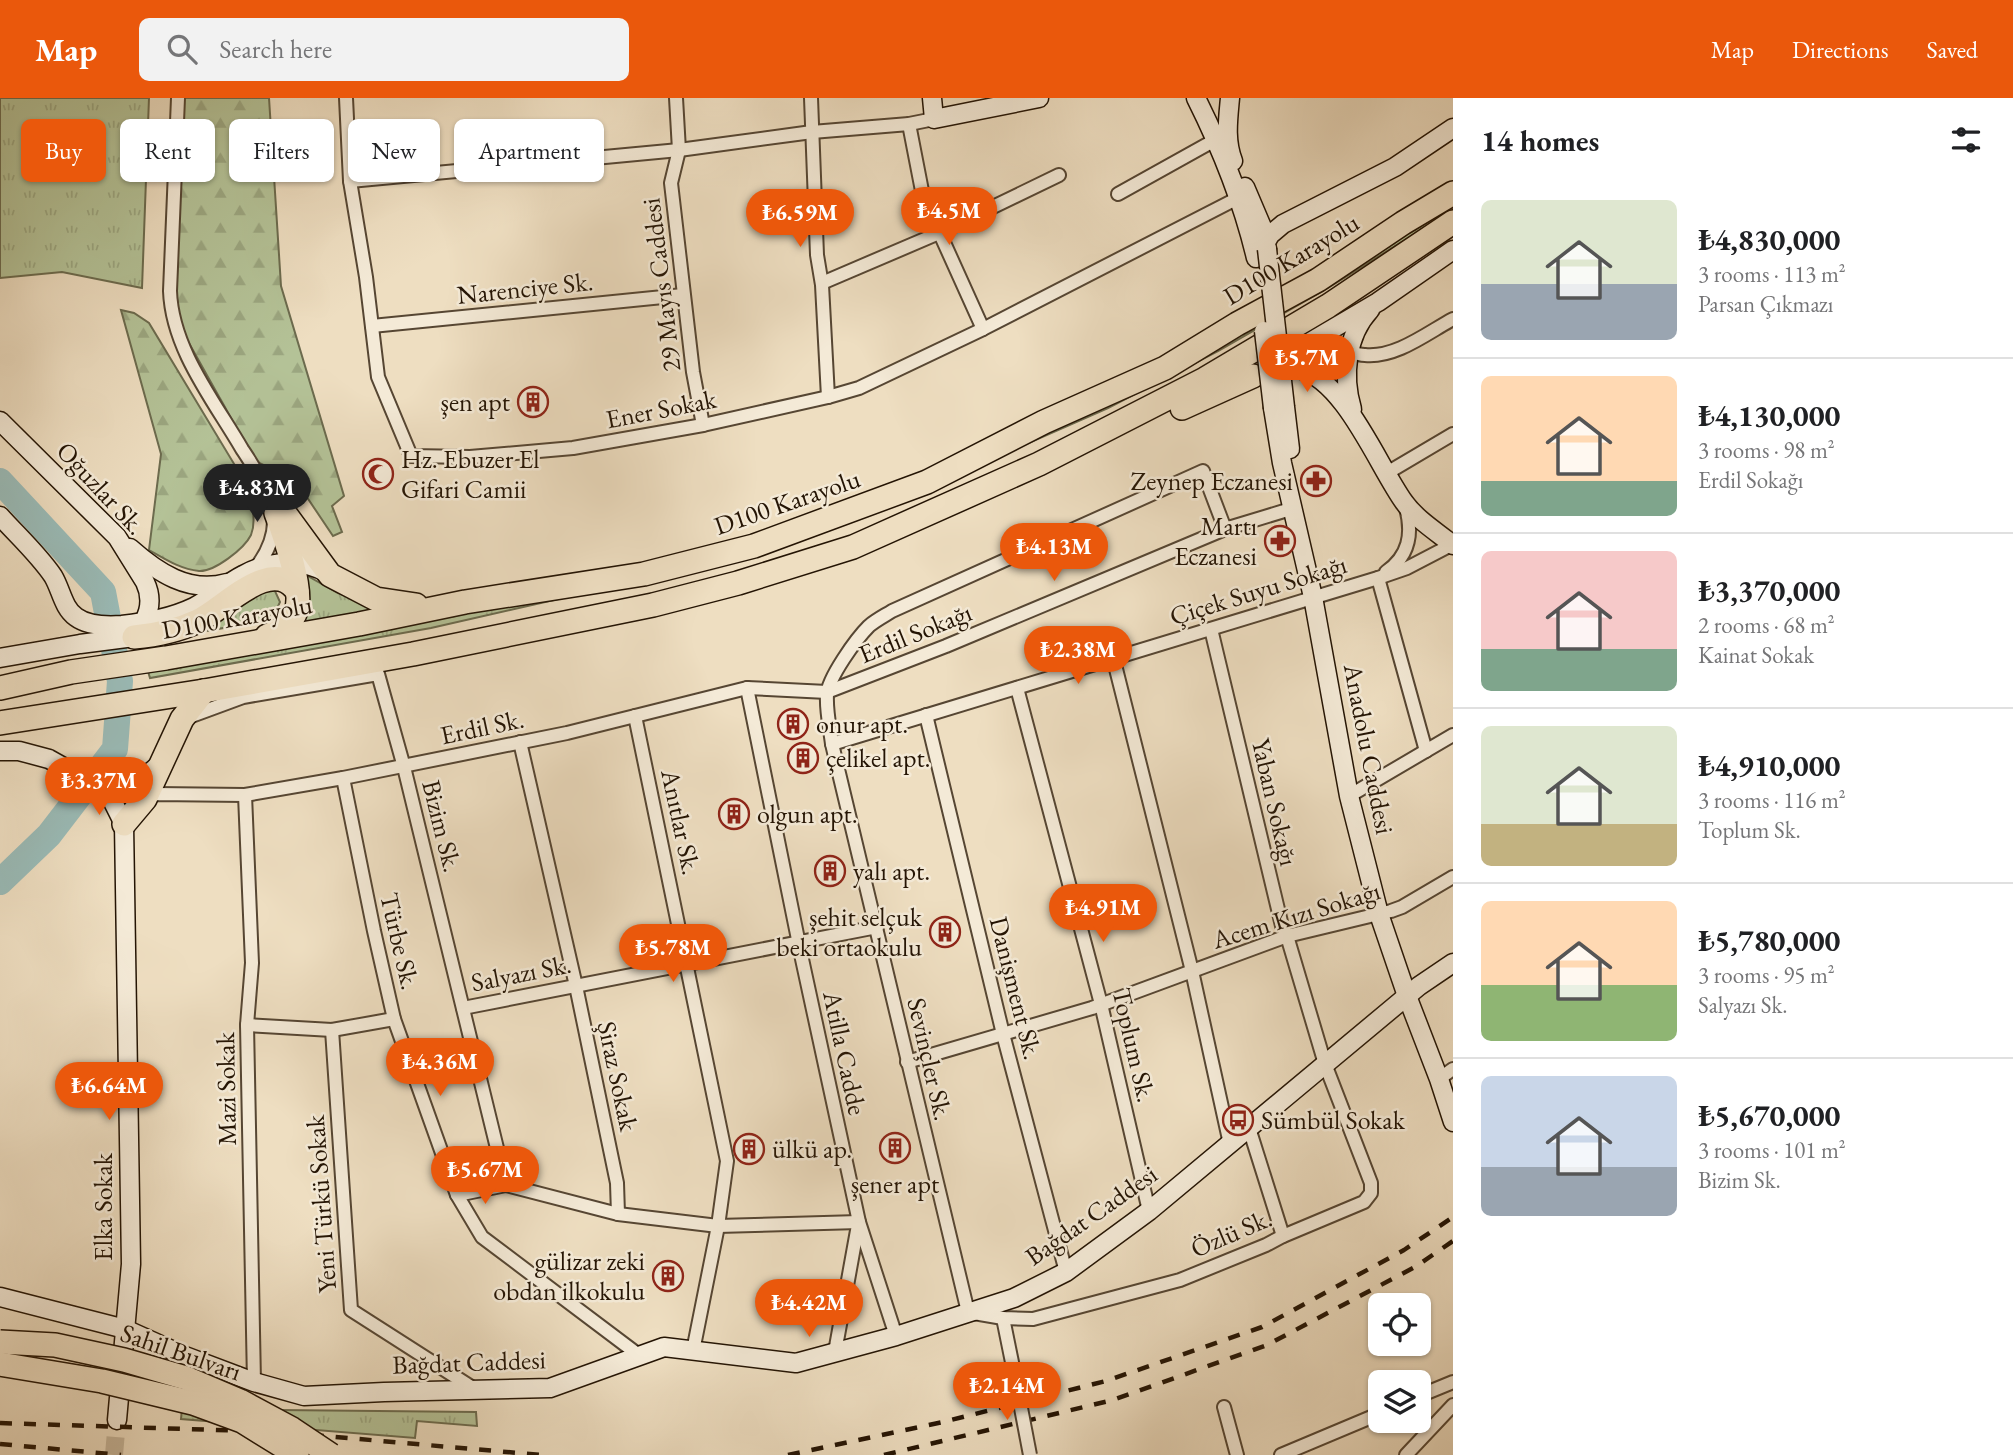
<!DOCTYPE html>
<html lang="en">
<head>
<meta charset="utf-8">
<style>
  :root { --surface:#fff; --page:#f2f2f2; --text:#202124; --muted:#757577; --line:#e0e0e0; --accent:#ea580c }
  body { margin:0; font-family:"EB Garamond",serif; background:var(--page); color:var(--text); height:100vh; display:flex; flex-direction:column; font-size:26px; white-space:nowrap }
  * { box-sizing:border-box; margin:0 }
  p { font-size:23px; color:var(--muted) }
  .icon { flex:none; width:38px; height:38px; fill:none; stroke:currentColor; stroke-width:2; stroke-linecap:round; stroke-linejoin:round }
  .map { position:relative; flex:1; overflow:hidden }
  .panel { display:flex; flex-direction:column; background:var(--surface); width:560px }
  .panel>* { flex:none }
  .hud { position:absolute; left:21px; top:21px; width:665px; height:63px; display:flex; gap:14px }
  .fabs { position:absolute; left:1368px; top:1195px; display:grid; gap:14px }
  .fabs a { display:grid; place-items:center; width:63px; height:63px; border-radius:10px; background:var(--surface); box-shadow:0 2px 5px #0004; font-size:35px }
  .price { position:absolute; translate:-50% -60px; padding:0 16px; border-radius:24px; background:var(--accent); color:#fff; font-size:23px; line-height:46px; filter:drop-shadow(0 2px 4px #0008) }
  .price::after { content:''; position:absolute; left:50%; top:42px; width:21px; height:16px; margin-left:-10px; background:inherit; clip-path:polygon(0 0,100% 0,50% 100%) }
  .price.current { background:#222; color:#fff }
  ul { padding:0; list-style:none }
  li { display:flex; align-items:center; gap:21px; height:175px; padding:0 28px }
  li+li { border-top:2px solid var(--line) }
  li span { display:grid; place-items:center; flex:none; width:196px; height:140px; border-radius:10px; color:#555 }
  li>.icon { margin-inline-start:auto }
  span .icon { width:84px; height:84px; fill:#fffc; stroke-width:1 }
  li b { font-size:30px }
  h2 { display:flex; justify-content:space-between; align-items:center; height:84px; padding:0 28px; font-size:30px }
  .tag { padding:0 24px; border-radius:10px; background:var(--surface); box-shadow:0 2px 5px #0004; font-size:24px; line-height:63px }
  .tag.current { background:var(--accent); color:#fff }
  header { display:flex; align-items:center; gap:42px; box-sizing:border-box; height:98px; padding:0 35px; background:var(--accent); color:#fff }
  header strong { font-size:33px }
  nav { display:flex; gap:38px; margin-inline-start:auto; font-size:24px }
  .search { width:490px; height:63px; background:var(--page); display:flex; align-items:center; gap:18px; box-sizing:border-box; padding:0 24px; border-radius:10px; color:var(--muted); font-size:26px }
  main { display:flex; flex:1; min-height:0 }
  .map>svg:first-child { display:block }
  .grass { fill:url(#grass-tufts); stroke:#6c6b4e; stroke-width:2 }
  .forest { fill:url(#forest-firs); stroke:#6c6b4e; stroke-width:2 }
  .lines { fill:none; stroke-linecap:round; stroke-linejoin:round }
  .river { stroke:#9abbb7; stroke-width:26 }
  .secondary-tunnel { stroke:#c6b69b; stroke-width:18; stroke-dasharray:18 9; stroke-linecap:butt }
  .street-casing { stroke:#564633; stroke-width:16 }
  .secondary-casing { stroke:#241404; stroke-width:21 }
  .highway-casing { stroke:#241404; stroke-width:26 }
  .street { stroke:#f4ead7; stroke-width:12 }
  .secondary { stroke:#f4ead7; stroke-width:18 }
  .highway { stroke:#eedec1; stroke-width:23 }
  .rail { stroke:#241404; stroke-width:4.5; stroke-dasharray:12 12; stroke-linecap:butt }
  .street-bridge-casing { stroke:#564633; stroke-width:16; stroke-linecap:butt }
  .secondary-bridge-casing { stroke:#241404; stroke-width:21; stroke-linecap:butt }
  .highway-bridge-casing { stroke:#241404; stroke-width:26; stroke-linecap:butt }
  .street-bridge { stroke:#f4ead7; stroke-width:12 }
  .secondary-bridge { stroke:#f4ead7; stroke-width:18 }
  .highway-bridge { stroke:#eedec1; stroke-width:23 }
  .labels { text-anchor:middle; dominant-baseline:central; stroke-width:5; stroke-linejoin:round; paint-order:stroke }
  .street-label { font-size:26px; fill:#241404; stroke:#f4ead7 }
  .poi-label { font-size:26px; fill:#241404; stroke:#f4ead7; text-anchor:start }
</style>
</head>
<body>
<header>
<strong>Map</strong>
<div class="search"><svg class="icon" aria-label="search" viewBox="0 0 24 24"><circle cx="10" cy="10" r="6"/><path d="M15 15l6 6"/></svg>Search here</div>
<nav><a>Map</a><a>Directions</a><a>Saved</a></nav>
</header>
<main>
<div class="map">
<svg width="1453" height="1357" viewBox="0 0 1453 1357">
  <defs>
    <pattern id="grass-tufts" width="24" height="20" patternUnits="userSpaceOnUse" patternTransform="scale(1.75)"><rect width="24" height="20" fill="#b4c297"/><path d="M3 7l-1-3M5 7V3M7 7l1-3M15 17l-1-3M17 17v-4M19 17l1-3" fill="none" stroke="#9ba680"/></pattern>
    <pattern id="forest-firs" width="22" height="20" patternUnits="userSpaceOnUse" patternTransform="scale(1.75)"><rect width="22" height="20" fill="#b4c297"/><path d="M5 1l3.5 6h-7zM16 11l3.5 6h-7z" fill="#9ba680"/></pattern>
  </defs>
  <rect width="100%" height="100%" fill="#eedec1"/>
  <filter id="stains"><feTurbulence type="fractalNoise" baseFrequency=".00286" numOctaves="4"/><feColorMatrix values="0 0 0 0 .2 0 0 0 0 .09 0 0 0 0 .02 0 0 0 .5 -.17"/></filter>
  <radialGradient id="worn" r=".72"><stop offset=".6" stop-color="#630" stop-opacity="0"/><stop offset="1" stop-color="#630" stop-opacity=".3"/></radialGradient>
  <g class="grass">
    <polygon points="0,0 149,0 142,190 62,174 0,180"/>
    <polygon points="1453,101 1453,112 1328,190 1218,253 1108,310 1024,347 620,487 431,530 150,580 147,570 442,518 770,433 1031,334"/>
    <polygon points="290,468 338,495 389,513 280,533 289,524"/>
    <polygon points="268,487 275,493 280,504 276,513 264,523 160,541"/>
    <polygon points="182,1311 476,1314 477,1328 417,1323 415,1340 181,1321"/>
  </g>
  <g class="forest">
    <polygon points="183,0 269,0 281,188 344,398 332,408 342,434 333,438 286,368 274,372 255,363 185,238 174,205 177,178"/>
    <path d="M 121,212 L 134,215 L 149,225 L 248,389 C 251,404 257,422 251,437 C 244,451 214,474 199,473 C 180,471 165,461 149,452 L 161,356 Z"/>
  </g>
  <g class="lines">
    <polyline class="river" points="0,383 103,494 120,583 115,651 49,737 0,784"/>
    <polyline class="secondary-tunnel" points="114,1357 117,1322"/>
    <g class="street-casing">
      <g id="street">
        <path d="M 178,0 L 170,193 C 172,251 214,303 242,351 C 250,363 259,376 263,389"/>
        <polyline points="346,0 350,83 366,179 378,279 411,358 470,359 573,350 703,327 828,299 859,290 983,231 1238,100"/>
        <polyline points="676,0 679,52 671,85 693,274 703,327"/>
        <polyline points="811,0 817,157 822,187 828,299"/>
        <polyline points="909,26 923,98 983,231"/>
        <polyline points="350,83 679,52 812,34 909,26 934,21"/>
        <polyline points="1118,96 1215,42"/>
        <polyline points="822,185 939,135 1059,77"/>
        <polyline points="372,228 683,197"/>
        <path d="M 1349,253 C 1354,255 1360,257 1365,257 C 1396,260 1427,235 1453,221"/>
        <polyline points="1387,375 1453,336"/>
        <path d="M 255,471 C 266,457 274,441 274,423"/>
        <path d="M 1386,474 C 1409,458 1413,436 1406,410"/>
        <polyline points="1378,480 1426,653"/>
        <path d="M 1211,531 L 1282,828 L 1287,838 L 1325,966 L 1371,1085 L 1371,1095 L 1364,1104 L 1283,1138 L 1266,1147 L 1180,1182 L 1033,1221 L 1003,1220 L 968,1214 L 832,646 C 830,630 826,613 827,597 C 828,580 856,541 869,528 C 876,522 884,518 892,513 L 1203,373 L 1225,431"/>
        <polyline points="1113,559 1192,873 1230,1046"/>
        <polyline points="747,590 802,861 859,1124 896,1238"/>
        <polyline points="1017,590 1101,906 1149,1113"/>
        <polyline points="926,617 1003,936 1066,1174"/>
        <polyline points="635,618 727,1063 718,1128 693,1253"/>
        <polyline points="186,620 243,599 378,576 404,669 506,1087 618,1116 718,1128 859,1124"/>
        <polyline points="520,644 576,888 617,1085 618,1116"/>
        <polyline points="832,646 1378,480 1407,470 1453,446"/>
        <polyline points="343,680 374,833 394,921 457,1097 482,1139 640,1258"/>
        <polyline points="245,697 252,865 247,927 254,1284"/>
        <polyline points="1349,698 1453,637"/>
        <polyline points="145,701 155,696 245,697 343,680 567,635 747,590 827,594 946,548 1225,431 1294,410"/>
        <polyline points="463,910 877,829"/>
        <polyline points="247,927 332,932 394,921"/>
        <polyline points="332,932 351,1212 476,1292"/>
        <polyline points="907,964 1092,910 1287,838 1391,813 1402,809 1453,779"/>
        <polyline points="1439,981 1453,971"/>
        <polyline points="1249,1030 1283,1138"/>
        <polyline points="457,1097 506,1087"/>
        <polyline points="1003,1220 1016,1284"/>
        <polyline points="835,1254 858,1127"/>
        <polyline points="1419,1298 1453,1284"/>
        <polyline points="1224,1309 1237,1357"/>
        <polyline points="1281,1357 1381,1315"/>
        <polyline points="1406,1357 1453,1307"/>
      </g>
    </g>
    <g class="secondary-casing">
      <g id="secondary">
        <polyline points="932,0 934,21 1039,0"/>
        <path d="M 1196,0 C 1221,50 1243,105 1256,160"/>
        <path d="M 1230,0 C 1228,22 1225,42 1233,63"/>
        <polyline points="1245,89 1262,129 1267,151"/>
        <polyline points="1266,144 1270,137 1283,126 1395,69 1453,30"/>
        <polyline points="1268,269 1378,204 1453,152"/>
        <path d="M 1267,274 C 1277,271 1288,268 1299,271 C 1345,282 1378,368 1404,404 C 1416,421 1437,434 1453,447"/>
        <polyline points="1285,309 1290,351"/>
        <polyline points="1273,310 1282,365 1313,499 1349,698 1379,816 1407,898 1439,981 1453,1024"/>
        <path d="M 1352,311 C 1342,278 1346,238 1370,212"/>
        <path d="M 0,323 L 117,439 L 145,484 C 155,505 147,522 134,539 L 80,546 L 0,560"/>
        <path d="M 0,418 C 17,437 38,456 53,478 C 61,491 63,510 76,519 C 88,528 107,528 122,527 C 147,524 171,520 194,509 C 212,500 225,486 243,477 C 270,462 302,460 329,476"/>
        <path d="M 130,450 C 157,474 189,496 227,485"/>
        <polyline points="0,653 19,653 49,661 108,694 124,726 131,1166 117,1322"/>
        <polyline points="0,1199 125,1231 185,1258 254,1284 304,1298 384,1294 550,1290 664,1249 796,1265 896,1238 1014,1200 1066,1174 1149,1113 1419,888 1453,865"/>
      </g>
    </g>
    <g class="highway-casing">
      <g id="highway">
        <polyline points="1182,310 1253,278"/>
        <polyline points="262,384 330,477 376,501 416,507"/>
        <path d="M 267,538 C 279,533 292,526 296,513 C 304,493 284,436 276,415"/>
        <path d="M 134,539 C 156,537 177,533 198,523 C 225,510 271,457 297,493"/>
        <polyline points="0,590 71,574 166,560 359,526 465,504 644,476 754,448 927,384 1044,324 1165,270 1237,226 1318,182 1403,125 1453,95"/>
        <polyline points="0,625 204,593 413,556 653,507 738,485 853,449 1039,366 1205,281 1328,208 1453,124"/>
        <path d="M 108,694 C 128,692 142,685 158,671"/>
        <polyline points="124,726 145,701 182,621 204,593"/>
      </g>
    </g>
    <use href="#street" class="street"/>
    <use href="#secondary" class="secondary"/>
    <use href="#highway" class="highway"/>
    <g class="rail">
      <polyline points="0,1325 279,1334 541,1357"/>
      <polyline points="0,1346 121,1357"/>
      <polyline points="788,1357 943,1324 1106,1283 1262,1229 1404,1152 1453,1119"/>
      <polyline points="884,1357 1113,1302 1267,1247 1415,1169 1453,1143"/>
    </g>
    <g class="street-bridge-casing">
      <polyline id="street-bridge" points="1016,1284 1030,1357"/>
    </g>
    <g class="secondary-bridge-casing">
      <g id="secondary-bridge">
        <polyline points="1267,151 1285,309"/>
        <polyline points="1264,233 1273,310"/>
      </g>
    </g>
    <g class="highway-bridge-casing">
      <g id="highway-bridge">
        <polyline points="0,1244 55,1247 124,1262 186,1280 240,1303 292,1331 331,1357"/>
        <polyline points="0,1266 102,1283 193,1305 242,1323 297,1357"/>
      </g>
    </g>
    <use href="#street-bridge" class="street-bridge"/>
    <use href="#secondary-bridge" class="secondary-bridge"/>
    <use href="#highway-bridge" class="highway-bridge"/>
  </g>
  <defs>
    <g id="building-ring" transform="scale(1.575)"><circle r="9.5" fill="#f4ead7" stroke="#8f2418" stroke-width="1.5"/><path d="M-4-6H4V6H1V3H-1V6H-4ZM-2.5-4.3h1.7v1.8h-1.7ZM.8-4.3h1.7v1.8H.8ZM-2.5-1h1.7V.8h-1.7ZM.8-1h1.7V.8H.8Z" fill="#8f2418"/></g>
    <g id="mosque-ring" transform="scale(1.575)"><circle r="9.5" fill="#f4ead7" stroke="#8f2418" stroke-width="1.5"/><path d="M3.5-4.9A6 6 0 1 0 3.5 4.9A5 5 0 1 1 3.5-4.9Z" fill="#8f2418"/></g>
    <g id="pharmacy-ring" transform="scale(1.575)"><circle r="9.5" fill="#f4ead7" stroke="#8f2418" stroke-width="1.5"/><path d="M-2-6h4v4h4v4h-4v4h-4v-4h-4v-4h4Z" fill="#8f2418"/></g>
    <g id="bus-ring" transform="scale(1.575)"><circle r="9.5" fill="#f4ead7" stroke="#8f2418" stroke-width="1.5"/><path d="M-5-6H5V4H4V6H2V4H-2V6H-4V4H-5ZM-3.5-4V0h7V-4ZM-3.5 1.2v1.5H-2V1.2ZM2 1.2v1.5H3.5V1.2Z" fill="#8f2418"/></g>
  </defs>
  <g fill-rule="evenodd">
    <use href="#building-ring" x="533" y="304"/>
    <use href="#mosque-ring" x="378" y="376"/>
    <use href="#pharmacy-ring" x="1316" y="383"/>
    <use href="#pharmacy-ring" x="1280" y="443"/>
    <use href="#building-ring" x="793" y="626"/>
    <use href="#building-ring" x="803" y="660"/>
    <use href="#building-ring" x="734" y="716"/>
    <use href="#building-ring" x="830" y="773"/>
    <use href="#building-ring" x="945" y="834"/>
    <use href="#bus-ring" x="1238" y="1022"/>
    <use href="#building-ring" x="895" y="1050"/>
    <use href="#building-ring" x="749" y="1051"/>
    <use href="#building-ring" x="668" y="1178"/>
  </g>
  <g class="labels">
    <g class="street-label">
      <text transform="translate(1291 161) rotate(-31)">D100 Karayolu</text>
      <text transform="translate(661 187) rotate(-97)">29 Mayıs Caddesi</text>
      <text transform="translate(525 190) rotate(-6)">Narenciye Sk.</text>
      <text transform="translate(661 311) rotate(-11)">Ener Sokak</text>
      <text transform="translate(101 390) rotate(47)">Oğuzlar Sk.</text>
      <text transform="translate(787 404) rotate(-19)">D100 Karayolu</text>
      <text transform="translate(1258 492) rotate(-17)">Çiçek Suyu Sokağı</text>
      <text transform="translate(237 519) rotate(-10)">D100 Karayolu</text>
      <text transform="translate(915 535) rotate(-22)">Erdil Sokağı</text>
      <text transform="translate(482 629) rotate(-12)">Erdil Sk.</text>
      <text transform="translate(1369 651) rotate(79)">Anadolu Caddesi</text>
      <text transform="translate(1275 704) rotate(77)">Yaban Sokağı</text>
      <text transform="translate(681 724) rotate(78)">Anıtlar Sk.</text>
      <text transform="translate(442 728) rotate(76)">Bizim Sk.</text>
      <text transform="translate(1296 817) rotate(-17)">Acem Kızı Sokağı</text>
      <text transform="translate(400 843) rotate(77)">Türbe Sk.</text>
      <text transform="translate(521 875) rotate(-11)">Salyazı Sk.</text>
      <text transform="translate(1016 890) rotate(76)">Danişment Sk.</text>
      <text transform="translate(1134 947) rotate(77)">Toplum Sk.</text>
      <text transform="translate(845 955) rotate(78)">Atilla Cadde</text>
      <text transform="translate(930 961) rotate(77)">Sevinçler Sk.</text>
      <text transform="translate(618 978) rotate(78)">Şiraz Sokak</text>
      <text transform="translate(226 991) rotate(-91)">Mazi Sokak</text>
      <text transform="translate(321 1106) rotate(-94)">Yeni Türkü Sokak</text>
      <text transform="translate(103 1109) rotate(-90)">Elka Sokak</text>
      <text transform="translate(1091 1117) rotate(-35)">Bağdat Caddesi</text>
      <text transform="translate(1231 1135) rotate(-23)">Özlü Sk.</text>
      <text transform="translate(181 1254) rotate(19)">Sahil Bulvarı</text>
      <text transform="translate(469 1264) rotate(-2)">Bağdat Caddesi</text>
    </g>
    <g class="poi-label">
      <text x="510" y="304" text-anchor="end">şen apt</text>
      <text x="401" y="361">Hz. Ebuzer El<tspan x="401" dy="30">Gifari Camii</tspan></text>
      <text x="1293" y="383" text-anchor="end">Zeynep Eczanesi</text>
      <text x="1257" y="428" text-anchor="end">Martı<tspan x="1257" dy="30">Eczanesi</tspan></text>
      <text x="816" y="626">onur apt.</text>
      <text x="826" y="660">çelikel apt.</text>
      <text x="757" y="716">olgun apt.</text>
      <text x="853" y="773">yalı apt.</text>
      <text x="922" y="819" text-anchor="end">şehit selçuk<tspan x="922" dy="30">beki ortaokulu</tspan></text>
      <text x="1261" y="1022">Sümbül Sokak</text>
      <text x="772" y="1051">ülkü ap.</text>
      <text x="895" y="1086" text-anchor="middle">şener apt</text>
      <text x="645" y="1163" text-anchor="end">gülizar zeki<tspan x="645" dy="30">obdan ilkokulu</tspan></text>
    </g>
  </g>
  <rect width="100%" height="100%" filter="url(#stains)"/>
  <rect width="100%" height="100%" fill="url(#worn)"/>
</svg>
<div class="fabs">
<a><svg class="icon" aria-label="locate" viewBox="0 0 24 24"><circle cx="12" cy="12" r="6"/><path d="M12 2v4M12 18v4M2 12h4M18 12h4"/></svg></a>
<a><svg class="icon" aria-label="layers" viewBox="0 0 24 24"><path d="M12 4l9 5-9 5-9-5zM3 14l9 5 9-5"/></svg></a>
</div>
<b class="price" style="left:949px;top:149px">₺4.5M</b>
<b class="price" style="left:800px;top:151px">₺6.59M</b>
<b class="price" style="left:1307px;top:296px">₺5.7M</b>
<b class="price current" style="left:257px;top:426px">₺4.83M</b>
<b class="price" style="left:1054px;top:485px">₺4.13M</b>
<b class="price" style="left:1078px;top:588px">₺2.38M</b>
<b class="price" style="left:99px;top:719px">₺3.37M</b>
<b class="price" style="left:1103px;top:846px">₺4.91M</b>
<b class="price" style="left:673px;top:886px">₺5.78M</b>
<b class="price" style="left:440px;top:1000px">₺4.36M</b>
<b class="price" style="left:109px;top:1024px">₺6.64M</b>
<b class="price" style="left:485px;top:1108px">₺5.67M</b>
<b class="price" style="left:809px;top:1241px">₺4.42M</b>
<b class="price" style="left:1007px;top:1324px">₺2.14M</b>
<div class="hud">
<a class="tag current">Buy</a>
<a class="tag">Rent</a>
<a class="tag">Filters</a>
<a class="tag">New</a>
<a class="tag">Apartment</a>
</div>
</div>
<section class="panel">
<h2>14 homes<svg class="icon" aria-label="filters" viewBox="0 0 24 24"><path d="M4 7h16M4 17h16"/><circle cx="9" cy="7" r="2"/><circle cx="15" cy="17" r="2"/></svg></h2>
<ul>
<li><span style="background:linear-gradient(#dfe7d0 60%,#9aa5b1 0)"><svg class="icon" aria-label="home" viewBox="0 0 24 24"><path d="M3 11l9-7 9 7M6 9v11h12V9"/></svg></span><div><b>₺4,830,000</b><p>3 rooms · 113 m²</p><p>Parsan Çıkmazı</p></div></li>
<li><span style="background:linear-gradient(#ffd9b3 75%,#7fa58c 0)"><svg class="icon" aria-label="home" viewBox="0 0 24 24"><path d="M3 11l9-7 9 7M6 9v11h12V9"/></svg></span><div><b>₺4,130,000</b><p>3 rooms · 98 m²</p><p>Erdil Sokağı</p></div></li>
<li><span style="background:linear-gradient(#f6c9c9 70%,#7fa58c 0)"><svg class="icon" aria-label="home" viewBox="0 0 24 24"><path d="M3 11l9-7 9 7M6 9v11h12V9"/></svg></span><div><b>₺3,370,000</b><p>2 rooms · 68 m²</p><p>Kainat Sokak</p></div></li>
<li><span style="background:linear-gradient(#dfe7d0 70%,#c2b280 0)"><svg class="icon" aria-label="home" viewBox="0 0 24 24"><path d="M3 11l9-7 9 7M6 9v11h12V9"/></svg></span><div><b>₺4,910,000</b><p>3 rooms · 116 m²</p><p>Toplum Sk.</p></div></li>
<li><span style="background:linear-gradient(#ffd9b3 60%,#8fb573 0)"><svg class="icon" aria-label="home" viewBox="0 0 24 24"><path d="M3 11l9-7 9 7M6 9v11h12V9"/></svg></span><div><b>₺5,780,000</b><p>3 rooms · 95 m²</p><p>Salyazı Sk.</p></div></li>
<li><span style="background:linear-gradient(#c9d6e8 65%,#9aa5b1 0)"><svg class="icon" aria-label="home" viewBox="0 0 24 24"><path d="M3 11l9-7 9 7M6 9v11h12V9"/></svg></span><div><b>₺5,670,000</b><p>3 rooms · 101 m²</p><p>Bizim Sk.</p></div></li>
</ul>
</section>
</main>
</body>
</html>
